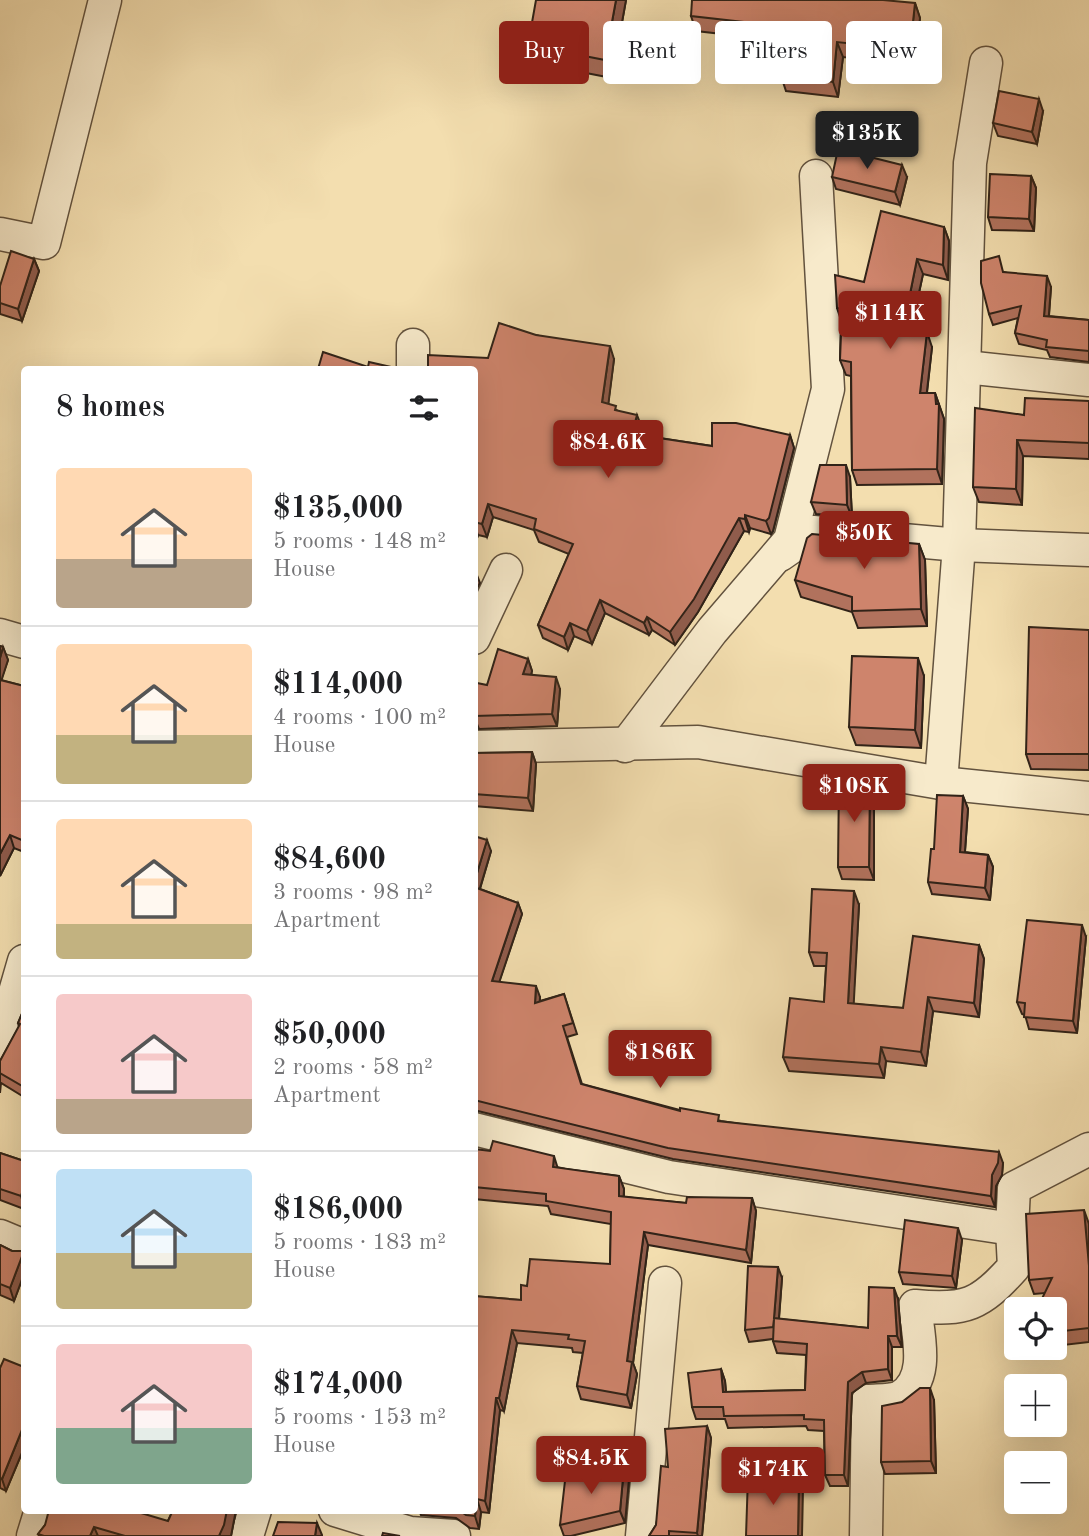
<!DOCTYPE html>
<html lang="en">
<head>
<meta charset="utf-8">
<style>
  :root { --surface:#fff; --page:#f6f6f6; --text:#202124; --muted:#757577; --line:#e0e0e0; --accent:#8f2418 }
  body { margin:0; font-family:"Old Standard TT",serif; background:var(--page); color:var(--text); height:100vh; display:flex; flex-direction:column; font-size:26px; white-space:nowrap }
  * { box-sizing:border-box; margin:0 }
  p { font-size:23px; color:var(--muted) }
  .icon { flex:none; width:38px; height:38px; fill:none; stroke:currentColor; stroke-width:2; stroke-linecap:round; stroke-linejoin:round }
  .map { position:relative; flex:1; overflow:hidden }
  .details { position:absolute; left:21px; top:366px; width:457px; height:1148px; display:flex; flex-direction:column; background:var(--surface); border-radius:7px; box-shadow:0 7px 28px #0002 }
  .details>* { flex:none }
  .guide { position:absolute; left:499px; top:21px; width:485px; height:63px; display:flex; gap:14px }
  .tools { position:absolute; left:1004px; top:1297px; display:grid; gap:14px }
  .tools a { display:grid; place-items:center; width:63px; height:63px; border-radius:7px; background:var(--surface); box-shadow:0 7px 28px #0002; font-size:35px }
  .price { position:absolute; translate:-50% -60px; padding:0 16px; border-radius:7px; background:var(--accent); color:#fff; font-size:23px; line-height:46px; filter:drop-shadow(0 2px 4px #0008) }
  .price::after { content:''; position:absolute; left:50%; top:42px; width:21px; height:16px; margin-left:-10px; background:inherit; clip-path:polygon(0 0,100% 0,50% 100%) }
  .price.current { background:#222; color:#fff }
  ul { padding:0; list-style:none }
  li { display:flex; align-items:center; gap:21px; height:175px; padding:0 35px }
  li+li { border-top:2px solid var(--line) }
  li span { display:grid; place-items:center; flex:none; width:196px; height:140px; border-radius:7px; color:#555 }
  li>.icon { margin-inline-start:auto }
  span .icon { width:84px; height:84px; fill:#fffc; stroke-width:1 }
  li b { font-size:30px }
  h2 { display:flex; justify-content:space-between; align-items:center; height:84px; padding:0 35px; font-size:30px }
  .pill { padding:0 24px; border-radius:7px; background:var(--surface); box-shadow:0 7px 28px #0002; font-size:24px; line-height:63px }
  .pill.current { background:var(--accent); color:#fff }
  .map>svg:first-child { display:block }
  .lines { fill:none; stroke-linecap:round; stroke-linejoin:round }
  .minor-casing { stroke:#62523e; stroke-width:35 }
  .minor { stroke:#f7eacb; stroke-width:32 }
  .wall { fill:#b1725d; stroke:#312318; stroke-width:2 }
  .shaded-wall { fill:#905c4c; stroke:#312318; stroke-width:2 }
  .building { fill:#ce846c; stroke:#312318; stroke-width:2 }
</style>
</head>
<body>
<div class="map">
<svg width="1089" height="1536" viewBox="0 0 1089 1536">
  <rect width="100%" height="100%" fill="#f3deaf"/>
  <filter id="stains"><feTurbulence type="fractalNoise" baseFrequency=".00286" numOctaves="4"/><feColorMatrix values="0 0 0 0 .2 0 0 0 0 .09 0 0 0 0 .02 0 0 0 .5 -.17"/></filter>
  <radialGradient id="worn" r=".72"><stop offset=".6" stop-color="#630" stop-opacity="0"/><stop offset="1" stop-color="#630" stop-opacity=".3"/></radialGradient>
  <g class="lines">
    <g class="minor-casing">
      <g id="minor">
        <polyline points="0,234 44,243 105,0"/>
        <polyline points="413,345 413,369"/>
        <polyline points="965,367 1089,380"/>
        <polyline points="780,555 813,532 959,545 1089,550"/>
        <polyline points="0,635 24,642"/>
        <polyline points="474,638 506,570"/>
        <polyline points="625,746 712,631 790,540 828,389 816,176"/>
        <polyline points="474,747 698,742 941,783 1089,798"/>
        <polyline points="941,783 959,545 970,163 986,63"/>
        <polyline points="0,1044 24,961"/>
        <polyline points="474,1129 669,1177 1012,1229 1014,1188 1089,1149"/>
        <polyline points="0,1236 24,1246"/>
        <polyline points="335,1510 410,1533 454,1536"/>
        <polyline points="33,1536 41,1510"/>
        <polyline points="247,1536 255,1510"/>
        <polyline points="642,1536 665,1283"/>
        <path d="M 866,1536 L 868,1401 C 877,1400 892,1401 900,1397 C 931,1380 918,1335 915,1306 C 966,1311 980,1305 1014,1267 L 1012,1229"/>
      </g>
    </g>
    <use href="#minor" class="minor"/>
  </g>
  <g class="wall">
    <polygon points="626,0 612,78 534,63 528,45"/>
    <polygon points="915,3 920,18 915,65 843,57 838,97 786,91 781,76 785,41 696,31 691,16"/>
    <polygon points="1043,111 1037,144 998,136 993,123"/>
    <polygon points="1031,176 1036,188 1034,231 992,230 988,217"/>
    <polygon points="832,177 907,177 900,205 836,189"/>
    <polygon points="944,227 949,241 948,280 923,274 911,330 932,347 927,393 935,393 944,419 942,484 857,485 852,470 851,376 846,375 840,360 841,320 837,308 864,282"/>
    <polygon points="34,259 39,271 22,321 0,314 0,286"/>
    <polygon points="1004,272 1051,287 1049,316 1089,320 1089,362 1050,357 1047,350 1019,344 1015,333 1018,318 993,325 989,314"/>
    <polygon points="536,335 614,359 608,404 642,428 640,435 712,446 790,435 794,448 773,531 771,534 750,528 749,532 744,531 698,612 675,645 652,630 649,635 605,613 592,644 574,636 568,650 543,638 538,625 569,554 539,542 534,530 493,517 487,537 478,535 474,548 474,369 488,358"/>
    <polygon points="1089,401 1089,459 1023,456 1022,505 979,502 973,487 1024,415"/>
    <polygon points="850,477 852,517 816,514 811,502"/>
    <polygon points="919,544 925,560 927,626 858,628 852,612 801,597 795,580"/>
    <polygon points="1089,630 1089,770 1031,769 1026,754"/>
    <polygon points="0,646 3,647 8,660 1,680 24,686 24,852 14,848 0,876"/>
    <polygon points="528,659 532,671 531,674 560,689 557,726 479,729 474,717 487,685"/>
    <polygon points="924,676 921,748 856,745 849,727"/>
    <polygon points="532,752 536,764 533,811 474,806 474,753"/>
    <polygon points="870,780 874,792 874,880 842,879 838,867"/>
    <polygon points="963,796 968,809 965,852 988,855 993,867 990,900 932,894 928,882 934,849"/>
    <polygon points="474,836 491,851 480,889 518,903 522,914 499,982 540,997 540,1001 564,994 577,1034 567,1037 582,1084 721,1121 1003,1163 1002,1175 996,1186 995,1207 673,1159 478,1111 474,1112"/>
    <polygon points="859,905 853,1004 903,1008 979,945 984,959 979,1017 933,1011 926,1066 886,1061 884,1078 789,1071 783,1057 824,1002 826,966 814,966 809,952"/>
    <polygon points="1086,937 1077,1033 1029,1029 1025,1015 1022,1014 1017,1002"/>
    <polygon points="24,1009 24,1097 1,1083 0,1093 0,1061 19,1027 18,1023"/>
    <polygon points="474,1149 558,1168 619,1176 624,1189 624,1197 686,1203 752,1198 756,1211 751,1263 648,1245 633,1363 637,1374 631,1408 581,1399 577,1386 583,1353 573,1352 572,1348 517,1343 504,1411 500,1410 489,1513 481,1512 479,1529 470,1528 456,1518 421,1515 419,1510 474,1510 474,1296 521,1300 527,1286 610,1264 611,1224 551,1214 548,1206 474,1199"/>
    <polygon points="0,1153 24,1161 24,1209 0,1200"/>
    <polygon points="1089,1224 1089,1342 1055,1346 1055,1309 1045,1293 1034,1294 1029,1280"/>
    <polygon points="962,1240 956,1288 903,1284 899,1272"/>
    <polygon points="0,1245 12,1251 24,1251 24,1274 14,1301 0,1295"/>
    <polygon points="782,1278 779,1319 868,1328 898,1299 902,1347 892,1347 892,1380 866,1383 852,1393 848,1486 830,1486 825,1475 824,1431 808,1430 806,1426 728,1428 725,1419 696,1419 692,1407 721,1369 725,1381 726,1392 805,1390 806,1355 777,1353 773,1341 773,1339 749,1342 745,1330"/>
    <polygon points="24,1367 24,1448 6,1491 0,1488 0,1368"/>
    <polygon points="934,1400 936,1473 885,1474 881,1462 902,1402"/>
    <polygon points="707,1426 711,1438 702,1536 649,1536 656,1525 668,1467"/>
    <polygon points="624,1467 629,1479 625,1523 571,1536 564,1536 560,1525 604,1477 614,1475"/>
    <polygon points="173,1510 236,1510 231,1536 39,1536 38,1534 45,1525 168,1521"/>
  </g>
  <g class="shaded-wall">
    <polygon points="616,0 626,0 612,78 605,60"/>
    <polygon points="915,3 920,18 915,65 910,50"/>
    <polygon points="837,42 843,57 838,97 833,82"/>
    <polygon points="1039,99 1043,111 1037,144 1032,132"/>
    <polygon points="902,165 907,177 900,205 895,192"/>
    <polygon points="1031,176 1036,188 1034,231 1029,219"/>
    <polygon points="944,227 949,241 948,280 943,265"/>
    <polygon points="34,259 39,271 22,321 18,309"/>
    <polygon points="917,259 923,274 908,344 903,329"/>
    <polygon points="1047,276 1051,287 1048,326 1044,316"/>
    <polygon points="927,332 932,347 925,408 920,393"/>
    <polygon points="610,346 614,359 607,415 602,402"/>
    <polygon points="935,393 944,419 942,484 937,469"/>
    <polygon points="637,415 642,428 637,447 632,434"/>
    <polygon points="790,435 794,448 773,531 771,534 766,521"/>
    <polygon points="1017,440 1023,456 1022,505 1016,489"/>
    <polygon points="846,465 850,477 852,517 847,505"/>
    <polygon points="488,504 493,517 487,537 482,524"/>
    <polygon points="745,515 750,528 749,532 745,519"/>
    <polygon points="739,518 744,531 698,612 675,645 670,632"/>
    <polygon points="474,524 478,535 474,548"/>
    <polygon points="919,544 925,560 927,626 921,609"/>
    <polygon points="475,570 480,583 474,594 474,571"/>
    <polygon points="600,600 605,613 592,644 587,631"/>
    <polygon points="647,617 652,630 649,635 644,623"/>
    <polygon points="570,623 574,636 568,650 564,637"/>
    <polygon points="3,647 8,660 0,685 0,658"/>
    <polygon points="918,658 924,676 921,748 915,730"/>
    <polygon points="528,659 532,671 528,686 523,674"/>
    <polygon points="556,677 560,689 557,726 552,714"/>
    <polygon points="532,752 536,764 533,811 528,798"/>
    <polygon points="870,780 874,792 874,880 869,867"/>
    <polygon points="963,796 968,809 964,864 960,852"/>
    <polygon points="10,835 14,848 0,876 0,854"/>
    <polygon points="487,840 491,851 477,898 474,889 474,883"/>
    <polygon points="988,855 993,867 990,900 985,888"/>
    <polygon points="854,891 859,905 853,1017 848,1003"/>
    <polygon points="518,903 522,914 496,992 492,981"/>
    <polygon points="1082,925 1086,937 1077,1033 1073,1021"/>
    <polygon points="979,945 984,959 979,1017 974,1003"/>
    <polygon points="536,986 540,997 539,1014 535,1003"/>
    <polygon points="928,997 933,1011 926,1066 921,1052"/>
    <polygon points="881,1047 886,1061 884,1078 879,1064"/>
    <polygon points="999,1152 1003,1163 1002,1175 996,1186 995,1207 991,1196 992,1175"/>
    <polygon points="554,1156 558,1169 553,1167"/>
    <polygon points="619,1176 624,1189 623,1209 619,1196"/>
    <polygon points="24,1186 24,1206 21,1196"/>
    <polygon points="752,1198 756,1211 751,1263 746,1250"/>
    <polygon points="1084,1210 1089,1224 1089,1268 1088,1266"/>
    <polygon points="958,1228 962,1240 956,1288 952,1276"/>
    <polygon points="644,1232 648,1245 633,1363 637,1374 631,1408 627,1395 627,1361"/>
    <polygon points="24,1251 24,1274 14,1301 10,1288"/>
    <polygon points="778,1267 782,1278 778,1329 774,1318"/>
    <polygon points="894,1288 898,1299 902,1347 897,1336"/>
    <polygon points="512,1330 517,1343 504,1411 499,1398"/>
    <polygon points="888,1336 892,1347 892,1380 888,1369"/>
    <polygon points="721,1369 725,1381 727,1404 723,1392"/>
    <polygon points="862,1372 866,1383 852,1393 848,1486 844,1475 848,1382"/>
    <polygon points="930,1388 934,1400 936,1473 931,1461"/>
    <polygon points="496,1398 500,1410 489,1513 485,1501"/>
    <polygon points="24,1425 24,1448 6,1491 2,1479"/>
    <polygon points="707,1426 711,1438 702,1536 698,1536 697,1533"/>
    <polygon points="624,1467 629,1479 625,1523 620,1511"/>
    <polygon points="799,1478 803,1489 802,1536 798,1536"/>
    <polygon points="477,1499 481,1512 479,1529 475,1516"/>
    <polygon points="227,1510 236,1510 231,1536 219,1536"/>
    <polygon points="317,1523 322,1535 322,1536 315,1536"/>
    <polygon points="94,1527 98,1536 90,1536"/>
  </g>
  <g class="building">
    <polygon points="536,0 616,0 605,60 528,45"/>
    <polygon points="692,0 883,0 915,3 910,50 837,42 833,82 781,76 787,27 691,16"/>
    <polygon points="999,91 1039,99 1032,132 993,123"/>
    <polygon points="838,149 902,165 895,192 832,177"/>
    <polygon points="990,174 1031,176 1029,219 988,217"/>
    <polygon points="881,211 944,227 943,265 917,259 903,329 927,332 920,393 935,393 936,404 939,404 937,469 852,470 851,362 840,360 842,309 837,308 835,275 864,282"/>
    <polygon points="11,251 34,259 18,309 0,303 0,286"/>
    <polygon points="999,256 1003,272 1047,276 1044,316 1089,320 1089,351 1046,347 1047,340 1015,333 1021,306 989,314 981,283 981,261"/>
    <polygon points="499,323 536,335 610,346 602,402 616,406 615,410 637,415 632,434 712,446 712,423 736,423 790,435 769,518 766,521 745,515 745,519 739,518 694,599 670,632 647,617 644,623 600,600 587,631 570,623 564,637 538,625 573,544 534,529 536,519 488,504 482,524 474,522 474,369 428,369 428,355 488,358"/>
    <polygon points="323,352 368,367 369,362 391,367 390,369 318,369"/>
    <polygon points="1025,398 1089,401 1089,443 1017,440 1016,489 973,487 975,408 1024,415"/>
    <polygon points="820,465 846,465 847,505 811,502"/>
    <polygon points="812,534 919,544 921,609 852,611 852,597 795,580 807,538"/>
    <polygon points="1029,627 1089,630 1089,754 1026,754"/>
    <polygon points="0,646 3,647 0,658"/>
    <polygon points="498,649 528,659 523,674 556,677 552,714 474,716 477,683 487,685"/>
    <polygon points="852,656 918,658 915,730 849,727"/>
    <polygon points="0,680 24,686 24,841 10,835 0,854"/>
    <polygon points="532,752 528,798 474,794 474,753"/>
    <polygon points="839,780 870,780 869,867 838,867"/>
    <polygon points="937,795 963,796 960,852 988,855 985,888 928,882 931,849 934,849"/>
    <polygon points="474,836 487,840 474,883"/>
    <polygon points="474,887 518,903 492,981 536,986 535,1003 564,994 573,1023 563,1026 581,1084 680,1111 680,1108 719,1115 718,1121 999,1152 998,1163 992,1175 991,1196 668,1148 474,1100"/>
    <polygon points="812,889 854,891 848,1003 903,1008 913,936 979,945 974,1003 928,997 921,1052 881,1047 879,1064 783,1057 790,998 824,1002 827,953 809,952"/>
    <polygon points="1027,920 1082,925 1073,1021 1024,1017 1025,1003 1017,1002"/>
    <polygon points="24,1009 24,1087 0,1073 0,1061 20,1024 18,1023"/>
    <polygon points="493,1141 554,1156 553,1167 619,1176 619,1196 686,1203 687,1197 752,1198 746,1250 644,1232 627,1361 632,1362 627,1395 577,1386 585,1341 568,1339 569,1335 512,1330 499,1398 496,1398 485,1501 477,1499 475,1516 466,1515 459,1510 474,1510 474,1296 521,1300 521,1285 527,1286 530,1259 610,1264 611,1212 546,1201 546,1194 474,1187 474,1149 490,1151"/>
    <polygon points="0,1153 24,1161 24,1186 21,1196 0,1189"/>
    <polygon points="1084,1210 1089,1266 1089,1328 1055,1332 1055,1309 1037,1309 1052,1278 1029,1280 1026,1214"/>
    <polygon points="905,1220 958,1228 952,1276 899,1272"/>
    <polygon points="0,1245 12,1251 24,1251 10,1288 0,1284"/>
    <polygon points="748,1266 778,1267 774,1318 868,1328 869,1287 894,1288 897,1336 888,1336 888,1369 862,1372 848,1382 844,1475 825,1475 824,1420 804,1419 804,1415 724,1416 723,1407 692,1407 688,1373 721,1369 723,1392 805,1390 807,1344 773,1341 774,1319 773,1327 745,1330"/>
    <polygon points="4,1359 24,1367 24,1425 2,1479 0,1478 0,1368"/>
    <polygon points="920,1388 930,1388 931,1461 881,1462 882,1406 902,1402"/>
    <polygon points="707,1426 697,1533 669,1531 669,1536 649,1536 656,1525 661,1466 668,1467 665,1429"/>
    <polygon points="614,1467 624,1467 620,1511 560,1525 566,1472 604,1477 614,1475"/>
    <polygon points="748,1476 799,1478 798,1536 746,1536"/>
    <polygon points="49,1510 131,1510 168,1521 173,1510 227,1510 224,1525 219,1536 125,1536 94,1527 90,1536 44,1536 38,1534 45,1525"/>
    <polygon points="278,1522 317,1523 315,1536 273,1536"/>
    <polygon points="383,1533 400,1536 382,1536"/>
  </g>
  <rect width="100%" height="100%" filter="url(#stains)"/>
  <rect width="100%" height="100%" fill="url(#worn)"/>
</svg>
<div class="tools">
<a><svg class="icon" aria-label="locate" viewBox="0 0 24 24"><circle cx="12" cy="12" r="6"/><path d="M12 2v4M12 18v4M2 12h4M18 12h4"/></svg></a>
<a>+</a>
<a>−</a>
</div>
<b class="price current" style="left:867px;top:171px">$135K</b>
<b class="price" style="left:890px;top:351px">$114K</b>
<b class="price" style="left:608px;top:480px">$84.6K</b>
<b class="price" style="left:864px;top:571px">$50K</b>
<b class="price" style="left:854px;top:824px">$108K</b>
<b class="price" style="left:660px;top:1090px">$186K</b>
<b class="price" style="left:591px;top:1496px">$84.5K</b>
<b class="price" style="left:773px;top:1507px">$174K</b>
<div class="guide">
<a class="pill current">Buy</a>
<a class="pill">Rent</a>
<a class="pill">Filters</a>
<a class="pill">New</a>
</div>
<section class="details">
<h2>8 homes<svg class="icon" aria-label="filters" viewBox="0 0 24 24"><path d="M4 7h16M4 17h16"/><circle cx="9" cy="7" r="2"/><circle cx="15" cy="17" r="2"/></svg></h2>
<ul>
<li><span style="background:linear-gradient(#ffd9b3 65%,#b9a48a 0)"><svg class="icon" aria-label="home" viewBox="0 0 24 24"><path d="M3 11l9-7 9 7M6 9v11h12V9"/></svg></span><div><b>$135,000</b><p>5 rooms · 148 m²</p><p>House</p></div></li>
<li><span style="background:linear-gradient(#ffd9b3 65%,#c2b280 0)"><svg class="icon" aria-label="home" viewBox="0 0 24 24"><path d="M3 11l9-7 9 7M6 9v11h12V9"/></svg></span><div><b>$114,000</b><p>4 rooms · 100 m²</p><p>House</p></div></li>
<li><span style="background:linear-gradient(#ffd9b3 75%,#c2b280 0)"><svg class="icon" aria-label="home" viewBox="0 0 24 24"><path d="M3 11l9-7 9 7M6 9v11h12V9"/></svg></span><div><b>$84,600</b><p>3 rooms · 98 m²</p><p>Apartment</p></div></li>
<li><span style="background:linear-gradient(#f6c9c9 75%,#b9a48a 0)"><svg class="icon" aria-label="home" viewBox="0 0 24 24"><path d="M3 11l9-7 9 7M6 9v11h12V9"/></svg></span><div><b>$50,000</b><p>2 rooms · 58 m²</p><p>Apartment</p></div></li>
<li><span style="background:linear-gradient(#bfe0f5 60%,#c2b280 0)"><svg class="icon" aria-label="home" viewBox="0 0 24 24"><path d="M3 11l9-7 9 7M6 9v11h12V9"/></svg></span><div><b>$186,000</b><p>5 rooms · 183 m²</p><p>House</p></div></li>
<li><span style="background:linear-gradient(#f6c9c9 60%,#7fa58c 0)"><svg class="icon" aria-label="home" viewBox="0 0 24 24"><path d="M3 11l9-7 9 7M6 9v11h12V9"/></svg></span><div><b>$174,000</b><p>5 rooms · 153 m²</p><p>House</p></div></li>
</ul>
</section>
</div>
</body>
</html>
